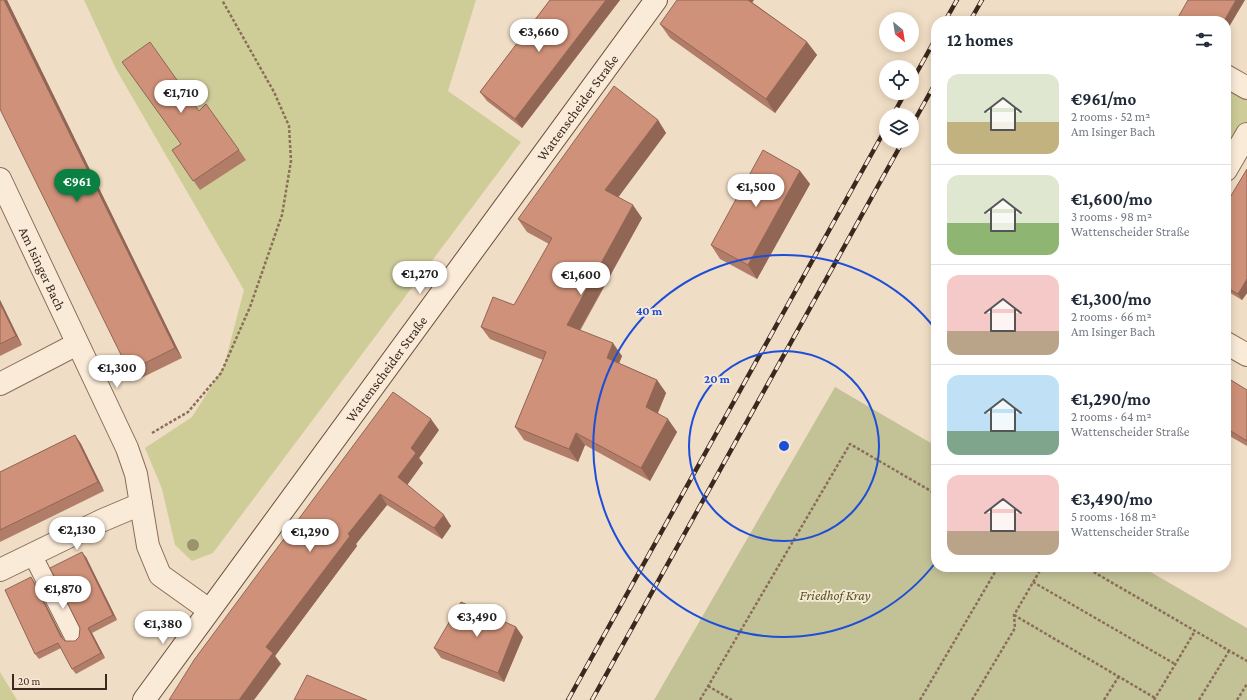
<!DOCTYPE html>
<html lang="en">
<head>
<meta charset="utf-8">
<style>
  :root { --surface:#fff; --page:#f2f2f3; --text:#1f2937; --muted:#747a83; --line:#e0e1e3; --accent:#0b8043 }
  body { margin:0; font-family:"Crimson Pro",serif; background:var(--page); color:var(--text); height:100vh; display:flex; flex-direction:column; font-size:15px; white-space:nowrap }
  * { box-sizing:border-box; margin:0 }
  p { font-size:13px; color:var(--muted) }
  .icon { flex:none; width:22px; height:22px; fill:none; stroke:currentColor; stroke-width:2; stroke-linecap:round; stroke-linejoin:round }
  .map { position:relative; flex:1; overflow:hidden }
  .details { position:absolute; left:931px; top:16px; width:300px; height:556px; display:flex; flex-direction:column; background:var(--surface); border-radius:16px; box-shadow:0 2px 10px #0003 }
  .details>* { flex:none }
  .needle { width:26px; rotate:150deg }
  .buttons { position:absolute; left:879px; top:12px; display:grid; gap:8px }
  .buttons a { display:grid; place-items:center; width:40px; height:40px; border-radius:50%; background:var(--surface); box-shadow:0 2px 10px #0003; font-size:20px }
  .scale { position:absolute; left:12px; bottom:10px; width:95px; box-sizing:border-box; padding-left:4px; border:2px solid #3b281e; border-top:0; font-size:11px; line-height:14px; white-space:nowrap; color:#3b281e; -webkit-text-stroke:3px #f7e8d5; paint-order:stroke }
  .price { position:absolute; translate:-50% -34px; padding:0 9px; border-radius:14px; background:#fff; color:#222; font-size:13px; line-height:26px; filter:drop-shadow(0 1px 2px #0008) }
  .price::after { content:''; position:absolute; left:50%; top:24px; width:12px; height:9px; margin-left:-6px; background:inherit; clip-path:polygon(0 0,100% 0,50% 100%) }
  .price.on { background:var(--accent); color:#fff }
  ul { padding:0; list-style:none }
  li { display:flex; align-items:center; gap:12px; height:100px; padding:0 16px }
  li+li { border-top:1px solid var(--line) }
  li span { display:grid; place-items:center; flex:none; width:112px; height:80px; border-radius:12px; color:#555 }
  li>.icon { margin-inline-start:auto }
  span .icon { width:48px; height:48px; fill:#fffc; stroke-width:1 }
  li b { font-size:17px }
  h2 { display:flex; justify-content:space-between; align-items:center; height:48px; padding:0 16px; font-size:17px }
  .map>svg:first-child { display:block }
  .green { fill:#cecd98 }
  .cemetery { fill:#c3c297 }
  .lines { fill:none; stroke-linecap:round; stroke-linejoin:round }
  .service-casing { stroke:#8b6d5a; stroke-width:20 }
  .minor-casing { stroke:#8b6d5a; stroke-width:24 }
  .secondary-casing { stroke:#6d4f3d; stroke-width:24 }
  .path { stroke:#8b6d5a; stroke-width:2.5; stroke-dasharray:3 2; stroke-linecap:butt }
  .service { stroke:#faebd8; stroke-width:18 }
  .minor { stroke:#faebd8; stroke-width:22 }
  .secondary { stroke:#faebd8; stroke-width:22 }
  .rail-casing { stroke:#3b281e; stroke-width:4.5 }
  .rail { stroke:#f7e8d5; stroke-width:3; stroke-dasharray:9; stroke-linecap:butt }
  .tree { fill:#99946c }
  .wall { fill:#b27d68 }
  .shaded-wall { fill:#916655 }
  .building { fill:#cf9179; stroke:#916655 }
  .ring { fill:none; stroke:#1d4ed8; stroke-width:2 }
  .labels { text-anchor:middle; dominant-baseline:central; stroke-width:4; stroke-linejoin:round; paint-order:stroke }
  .street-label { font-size:14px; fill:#3b281e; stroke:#f7e8d5 }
  .park-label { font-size:14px; font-style:italic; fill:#525824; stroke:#f7e8d5 }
  .centre { fill:#1d4ed8; stroke:#f7e8d5; stroke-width:2 }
  .ring-label { font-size:12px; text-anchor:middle; font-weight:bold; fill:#1d4ed8; stroke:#f7e8d5; stroke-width:4; stroke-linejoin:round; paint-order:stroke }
</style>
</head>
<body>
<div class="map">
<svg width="1247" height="700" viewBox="0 0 1247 700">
  <rect width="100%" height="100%" fill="#f0ddc5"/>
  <g class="green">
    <polygon points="84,0 476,0 448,91 521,142 213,553 192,561 175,545 162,489 145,448 192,417 224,366 244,290 116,69"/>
    <polygon points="1226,81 1247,92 1247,129 1226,165"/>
    <polygon points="0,672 17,700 0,700"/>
  </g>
  <polygon class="cemetery" points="835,387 936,446 936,567 1142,567 1247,628 1247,700 654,700"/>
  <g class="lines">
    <g class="service-casing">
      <polyline id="service" points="32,554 74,637"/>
    </g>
    <g class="minor-casing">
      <g id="minor">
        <polyline points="1226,76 1247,88"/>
        <polyline points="1226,170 1247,134"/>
        <path id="s1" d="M 0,179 L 127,448 L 136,474 L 148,546 L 160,575 L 209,610"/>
        <polyline points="1226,343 1247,355"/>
        <polyline points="0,384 77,344"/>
        <polyline points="0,570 103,520 141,504"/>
      </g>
    </g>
    <g class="secondary-casing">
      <g id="secondary">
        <path id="s2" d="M 144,700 L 656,0"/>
      </g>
    </g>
    <g class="path">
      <polyline points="152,433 188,412 221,373 250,307 282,215 291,161 289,126 274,92 222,0"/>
      <polyline points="1085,567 1247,661"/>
      <polyline points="1033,582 1175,664"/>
      <polyline points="1014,615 1155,698"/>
      <polyline points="708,686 732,700"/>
      <polyline points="700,700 850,444 936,494"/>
      <polyline points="920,700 998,567"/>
      <polyline points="972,700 1015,628 1014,615 1042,567"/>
      <polyline points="1104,700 1119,676"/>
      <polyline points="1154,700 1195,631"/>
      <polyline points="1199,700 1229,651"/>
      <polyline points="1237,700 1247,684"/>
    </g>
    <use href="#service" class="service"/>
    <use href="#minor" class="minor"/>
    <use href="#secondary" class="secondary"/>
    <g class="rail-casing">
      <g id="rail">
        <polyline points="945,21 957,0"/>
        <polyline points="970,21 982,0"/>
        <polyline points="912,81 936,38"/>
        <polyline points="893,115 905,93"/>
        <polyline points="912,125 936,82"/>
        <polyline points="568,700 886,128"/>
        <polyline points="592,700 903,141"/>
      </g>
    </g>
    <use href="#rail" class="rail"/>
  </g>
  <circle class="tree" cx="193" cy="545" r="6"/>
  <g class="wall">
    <polygon points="0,0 7,0 182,358 135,381 129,371"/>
    <polygon points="550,0 620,0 522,128 487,101 480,92"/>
    <polygon points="752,2 807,42 817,55 775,113 670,38 660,24"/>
    <polygon points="199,111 239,150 246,160 200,190 172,150 181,144"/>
    <polygon points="658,120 666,133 618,197 642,218 580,331 622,356 619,363 657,380 666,393 658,413 677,432 650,481 585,445 578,462 524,440 515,427 543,360 490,339 481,327 514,305 549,244 527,232 518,219"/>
    <polygon points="1247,169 1247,293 1242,300 1227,291 1226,292 1226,204"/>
    <polygon points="800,171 810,184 757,279 720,259 711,245"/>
    <polygon points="0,300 22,345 0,356"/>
    <polygon points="1226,377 1247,390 1247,446 1226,434"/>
    <polygon points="439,430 419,458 423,463 407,485 451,526 442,539 387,505 356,544 357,546 275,656 281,664 169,700"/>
    <polygon points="75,435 81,444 104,491 0,542 0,472"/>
    <polygon points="86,557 117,620 92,633 105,658 76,674 72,669 61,648 39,659 35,654 35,583 63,639 65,641 75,641 79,637"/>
    <polygon points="516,627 523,637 504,682 441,658 434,648"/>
  </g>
  <g class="shaded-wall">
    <polygon points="4,0 7,0 182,358 175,348"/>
    <polygon points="606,0 620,0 522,128 515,119"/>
    <polygon points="744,0 754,0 749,7"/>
    <polygon points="1236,0 1245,0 1226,32 1226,21 1224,21"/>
    <polygon points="807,42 817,55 775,113 766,99"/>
    <polygon points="658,120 666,133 614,203 605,190"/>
    <polygon points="800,171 810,184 757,279 748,265"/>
    <polygon points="633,205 642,218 575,338 567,325"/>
    <polygon points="1247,279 1247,293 1242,300 1238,294"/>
    <polygon points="0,300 22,345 16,336 0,303"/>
    <polygon points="613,343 622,356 616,371 607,358"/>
    <polygon points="657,380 666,393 655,419 646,407"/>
    <polygon points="431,419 439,430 419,458 423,463 405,488 398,477 411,448"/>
    <polygon points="668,419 677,432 650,481 641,468"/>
    <polygon points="576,433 585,445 578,462 569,449"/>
    <polygon points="75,435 81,444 104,491 98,482"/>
    <polygon points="380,494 387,505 356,544 357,546 275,656 281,664 254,700 239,700 266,647 348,534"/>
    <polygon points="444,515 451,526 442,539 434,528"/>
    <polygon points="82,552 86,557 117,620 113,615"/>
    <polygon points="31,577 35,583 65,642 61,637"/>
    <polygon points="516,627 523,637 504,682 498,673"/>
    <polygon points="88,628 92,633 105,658 101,653"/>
  </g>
  <g class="building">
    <polygon points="0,0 4,0 175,348 129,371 0,109"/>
    <polygon points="550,0 606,0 515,119 480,92"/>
    <polygon points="677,0 748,0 807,42 766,99 660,24"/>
    <polygon points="1188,0 1236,0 1224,21 1176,21"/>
    <polygon points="150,42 199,111 206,104 239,150 193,181 172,150 181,144 122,62"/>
    <polygon points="614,86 658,120 605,190 633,205 567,325 613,343 607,358 657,380 646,407 668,419 641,468 576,433 569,449 515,427 546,352 481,327 493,297 514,305 552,238 518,219"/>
    <polygon points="763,150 800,171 748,265 711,245"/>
    <polygon points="1247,169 1247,279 1238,294 1226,287 1226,204"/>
    <polygon points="0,303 16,336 0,344"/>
    <polygon points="1226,377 1247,390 1247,441 1226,428"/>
    <polygon points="393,392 431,419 411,448 416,453 398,477 444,515 434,528 380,494 348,534 350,536 266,647 273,653 239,700 169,700 194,660"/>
    <polygon points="75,435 98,482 0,530 0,472"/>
    <polygon points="82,552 113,615 88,628 101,653 72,669 58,643 35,654 5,590 31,577 61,637 65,641 75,641 79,637 80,628 50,568"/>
    <polygon points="461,602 516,627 498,673 434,648"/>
    <polygon points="307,675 367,700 294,700"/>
  </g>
  <g class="ring">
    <circle cx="784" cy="446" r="95"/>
    <path d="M936 562A191 191 0 1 1 936 330"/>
  </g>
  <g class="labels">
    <g class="street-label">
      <text stroke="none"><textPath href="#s2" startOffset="734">Wattenscheider Straße</textPath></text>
      <text stroke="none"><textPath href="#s1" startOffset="99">Am Isinger Bach</textPath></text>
      <text stroke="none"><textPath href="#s2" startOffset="410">Wattenscheider Straße</textPath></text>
    </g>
    <g class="park-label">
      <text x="835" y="595">Friedhof Kray</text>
    </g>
  </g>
  <circle cx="784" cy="446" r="6" class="centre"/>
  <g class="ring-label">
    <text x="649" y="315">40 m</text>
    <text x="717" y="383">20 m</text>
  </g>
</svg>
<div class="buttons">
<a><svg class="needle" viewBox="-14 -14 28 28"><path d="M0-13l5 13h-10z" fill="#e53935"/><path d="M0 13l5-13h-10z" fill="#747a83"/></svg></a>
<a><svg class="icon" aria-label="locate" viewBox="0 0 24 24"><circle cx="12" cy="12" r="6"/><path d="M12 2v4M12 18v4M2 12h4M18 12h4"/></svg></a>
<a><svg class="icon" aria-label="layers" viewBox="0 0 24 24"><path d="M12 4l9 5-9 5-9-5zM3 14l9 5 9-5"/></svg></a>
</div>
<div class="scale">20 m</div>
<b class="price" style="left:539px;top:53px">€3,660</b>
<b class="price" style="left:181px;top:114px">€1,710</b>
<b class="price on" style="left:77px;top:203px">€961</b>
<b class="price" style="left:756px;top:208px">€1,500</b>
<b class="price" style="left:420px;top:295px">€1,270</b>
<b class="price" style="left:581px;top:296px">€1,600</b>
<b class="price" style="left:117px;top:389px">€1,300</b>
<b class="price" style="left:77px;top:551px">€2,130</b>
<b class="price" style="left:310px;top:553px">€1,290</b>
<b class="price" style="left:63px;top:610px">€1,870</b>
<b class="price" style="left:477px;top:638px">€3,490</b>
<b class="price" style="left:163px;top:645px">€1,380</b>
<section class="details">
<h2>12 homes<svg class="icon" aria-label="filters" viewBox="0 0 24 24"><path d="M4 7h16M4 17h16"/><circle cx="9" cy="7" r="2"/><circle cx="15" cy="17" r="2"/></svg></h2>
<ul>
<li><span style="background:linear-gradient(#dfe7d0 60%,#c2b280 0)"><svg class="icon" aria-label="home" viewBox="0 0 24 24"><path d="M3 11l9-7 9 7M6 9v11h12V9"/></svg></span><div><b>€961/mo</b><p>2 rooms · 52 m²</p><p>Am Isinger Bach</p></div></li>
<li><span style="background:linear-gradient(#dfe7d0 60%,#8fb573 0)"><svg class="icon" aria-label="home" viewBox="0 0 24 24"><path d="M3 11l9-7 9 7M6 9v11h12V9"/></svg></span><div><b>€1,600/mo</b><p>3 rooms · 98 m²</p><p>Wattenscheider Straße</p></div></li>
<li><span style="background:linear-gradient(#f6c9c9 70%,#b9a48a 0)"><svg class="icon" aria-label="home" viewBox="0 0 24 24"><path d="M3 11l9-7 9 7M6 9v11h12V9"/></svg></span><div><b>€1,300/mo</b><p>2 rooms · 66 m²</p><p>Am Isinger Bach</p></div></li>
<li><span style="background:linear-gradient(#bfe0f5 70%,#7fa58c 0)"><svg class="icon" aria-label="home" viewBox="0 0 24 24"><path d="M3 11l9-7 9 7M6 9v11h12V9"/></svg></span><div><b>€1,290/mo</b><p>2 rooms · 64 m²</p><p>Wattenscheider Straße</p></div></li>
<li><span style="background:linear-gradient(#f6c9c9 70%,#b9a48a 0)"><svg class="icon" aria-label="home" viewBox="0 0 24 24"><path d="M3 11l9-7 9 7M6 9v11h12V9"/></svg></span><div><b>€3,490/mo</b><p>5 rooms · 168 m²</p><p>Wattenscheider Straße</p></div></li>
</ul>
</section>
</div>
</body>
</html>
